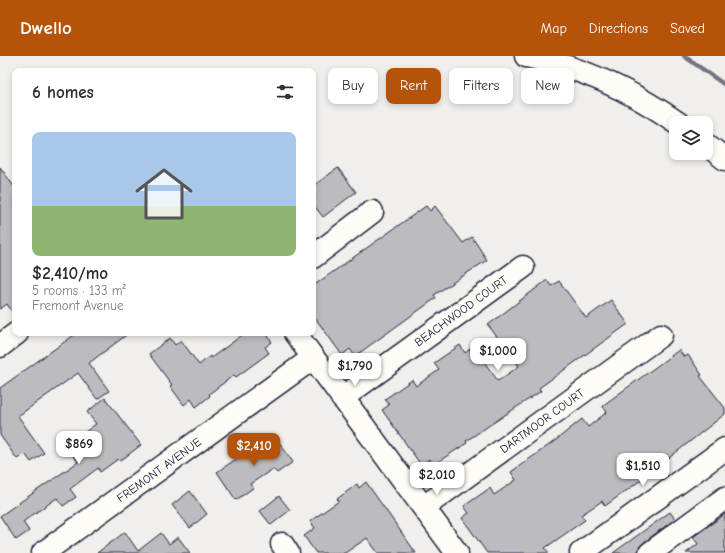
<!DOCTYPE html>
<html lang="en">
<head>
<meta charset="utf-8">
<style>
  :root { --surface:#fff; --page:#f7f7f7; --text:#2b2b33; --muted:#7c7c81; --accent:#b45309 }
  body { margin:0; font-family:"Comic Neue",sans-serif; background:var(--page); color:var(--text); height:100vh; display:flex; flex-direction:column; font-size:15px; white-space:nowrap }
  * { box-sizing:border-box; margin:0 }
  p { font-size:13px; color:var(--muted) }
  .icon { flex:none; width:22px; height:22px; fill:none; stroke:currentColor; stroke-width:2; stroke-linecap:round; stroke-linejoin:round }
  .map { position:relative; flex:1; overflow:hidden }
  .sheet { position:absolute; left:12px; top:12px; width:304px; height:268px; display:flex; flex-direction:column; background:var(--surface); border-radius:8px; box-shadow:0 2px 6px #0003 }
  .sheet>* { flex:none }
  .hud { position:absolute; left:328px; top:12px; width:337px; height:36px; display:flex; gap:8px }
  .fabs { position:absolute; left:669px; top:60px; display:grid; gap:8px }
  .fabs a { display:grid; place-items:center; width:44px; height:44px; border-radius:8px; background:var(--surface); box-shadow:0 2px 6px #0003; font-size:20px }
  .price { position:absolute; translate:-50% -34px; padding:0 9px; border-radius:8px; background:#fff; color:#222; font-size:13px; line-height:26px; filter:drop-shadow(0 1px 2px #0008) }
  .price::after { content:''; position:absolute; left:50%; top:24px; width:12px; height:9px; margin-left:-6px; background:inherit; clip-path:polygon(0 0,100% 0,50% 100%) }
  .price.current { background:var(--accent); color:#fff }
  ul { padding:0; list-style:none }
  li { display:grid; align-content:center; gap:8px; height:212px; padding:0 20px }
  li span { display:grid; place-items:center; height:124px; border-radius:8px; color:#555 }
  li>.icon { margin-inline-start:auto }
  span .icon { width:72px; height:72px; fill:#fffc; stroke-width:1 }
  li b { font-size:17px }
  h2 { display:flex; justify-content:space-between; align-items:center; height:48px; padding:0 20px; font-size:17px }
  .pill { padding:0 14px; border-radius:8px; background:var(--surface); box-shadow:0 2px 6px #0003; font-size:14px; line-height:36px }
  .pill.current { background:var(--accent); color:#fff }
  header { display:flex; align-items:center; gap:24px; box-sizing:border-box; height:56px; padding:0 20px; background:var(--accent); color:#fff }
  header strong { font-size:19px }
  nav { display:flex; gap:22px; margin-inline-start:auto; font-size:14px }
  .map>svg:first-child { display:block }
  .lines { fill:none; stroke-linecap:round; stroke-linejoin:round }
  .stream { stroke:#737381; stroke-width:4.5 }
  .building { fill:#bcbcc0; stroke:#22223b }
  .minor-casing { stroke:#22223b; stroke-width:25 }
  .minor { stroke:#fdfcf7; stroke-width:22 }
  .labels { text-anchor:middle; dominant-baseline:central; stroke-width:3; stroke-linejoin:round; paint-order:stroke }
  .street-label { font-size:12px; fill:#22223b; stroke:#fdfcf7 }
</style>
</head>
<body>
<header>
<strong>Dwello</strong>
<nav><a>Map</a><a>Directions</a><a>Saved</a></nav>
</header>
<div class="map">
<svg width="725" height="497" viewBox="0 0 725 497">
  <rect width="100%" height="100%" fill="#f0efec"/>
  <filter id="ink" filterUnits="userSpaceOnUse"><feTurbulence type="fractalNoise" baseFrequency=".025" numOctaves="2"/><feDisplacementMap in="SourceGraphic" scale="8" xChannelSelector="R" yChannelSelector="G"/><feConvolveMatrix kernelMatrix="1 2 1 2 8 2 1 2 1" color-interpolation-filters="sRGB"/></filter>
  <g filter="url(#ink)">
    <g class="lines">
      <polyline class="stream" points="684,0 725,29"/>
    </g>
    <g class="building">
      <polygon points="0,111 15,132 15,260 7,248 0,253"/>
      <polygon points="338,112 356,136 323,161 313,148 313,130"/>
      <polygon points="426,150 430,155 435,150 463,187 472,181 487,204 434,239 436,242 355,300 350,293 342,299 313,259 313,230"/>
      <polygon points="547,224 551,230 559,225 586,262 611,244 628,268 539,332 541,335 466,385 467,387 433,409 429,403 421,409 382,354 389,349 385,343 412,324 416,330 439,314 434,307 460,289 465,297 473,291 498,325 519,310 488,269"/>
      <polygon points="77,277 129,277 89,307 109,335 97,343 78,317 18,360 44,397 31,406 25,398 17,403 0,379 0,332"/>
      <polygon points="245,277 266,277 272,286 265,291 269,297 236,321 234,319 209,338 210,340 196,351 191,343 184,349 170,330 172,329 149,298 170,282 175,289 181,284 199,309 210,300 211,302"/>
      <polygon points="679,294 684,301 688,299 702,319 700,320 725,352 725,358 637,427 605,450 602,445 581,459 585,464 545,492 549,497 487,497 462,462 469,457 464,450 490,432 494,439 516,424 511,416 556,384 582,363 588,371 607,356 602,350"/>
      <polygon points="105,342 141,389 120,405 118,403 100,416 98,412 70,433 76,441 63,450 57,442 31,460 23,466 29,475 16,484 0,460 78,406 66,391 93,370 96,368 87,356"/>
      <polygon points="274,379 293,406 277,417 273,413 250,428 253,432 236,444 217,416 242,399 243,401"/>
      <polygon points="366,426 416,497 378,497 367,482 345,497 316,497 304,480 315,472 310,465 339,445 337,443 357,428 359,432"/>
      <polygon points="190,435 207,458 190,472 172,449"/>
      <polygon points="279,440 290,454 271,469 260,455"/>
      <polygon points="670,456 675,463 643,487 639,492 638,497 613,497"/>
      <polygon points="725,458 725,497 686,497 698,488 693,481"/>
      <polygon points="125,476 138,495 161,477 169,488 178,481 190,497 97,497"/>
    </g>
    <g class="lines">
      <g class="minor-casing">
        <g id="minor">
          <path d="M 526,0 C 581,11 632,35 678,67"/>
          <polyline points="706,88 725,103"/>
          <polyline points="313,201 372,156"/>
          <polyline points="295,277 457,497"/>
          <polyline points="0,290 17,277"/>
          <polyline points="342,342 523,211"/>
          <polyline points="424,451 661,279"/>
          <polyline points="282,488 288,497"/>
          <polyline points="43,497 313,302"/>
          <polyline points="581,497 725,393"/>
          <polyline points="650,497 725,442"/>
        </g>
      </g>
      <use href="#minor" class="minor"/>
    </g>
  </g>
  <g class="labels">
    <g class="street-label">
      <text transform="translate(461 255) rotate(-36)">BEACHWOOD COURT</text>
      <text transform="translate(542 365) rotate(-36)">DARTMOOR COURT</text>
      <text transform="translate(159 414) rotate(-36)">FREMONT AVENUE</text>
    </g>
  </g>
</svg>
<div class="fabs">
<a><svg class="icon" aria-label="layers" viewBox="0 0 24 24"><path d="M12 4l9 5-9 5-9-5zM3 14l9 5 9-5"/></svg></a>
</div>
<b class="price" style="left:498px;top:316px">$1,000</b>
<b class="price" style="left:355px;top:331px">$1,790</b>
<b class="price" style="left:79px;top:409px">$869</b>
<b class="price current" style="left:254px;top:411px">$2,410</b>
<b class="price" style="left:643px;top:431px">$1,510</b>
<b class="price" style="left:437px;top:440px">$2,010</b>
<div class="hud">
<a class="pill">Buy</a>
<a class="pill current">Rent</a>
<a class="pill">Filters</a>
<a class="pill">New</a>
</div>
<section class="sheet">
<h2>6 homes<svg class="icon" aria-label="filters" viewBox="0 0 24 24"><path d="M4 7h16M4 17h16"/><circle cx="9" cy="7" r="2"/><circle cx="15" cy="17" r="2"/></svg></h2>
<ul>
<li><span style="background:linear-gradient(#a9c7e8 60%,#8fb573 0)"><svg class="icon" aria-label="home" viewBox="0 0 24 24"><path d="M3 11l9-7 9 7M6 9v11h12V9"/></svg></span><div><b>$2,410/mo</b><p>5 rooms · 133 m²</p><p>Fremont Avenue</p></div></li>
</ul>
</section>
</div>
</body>
</html>
